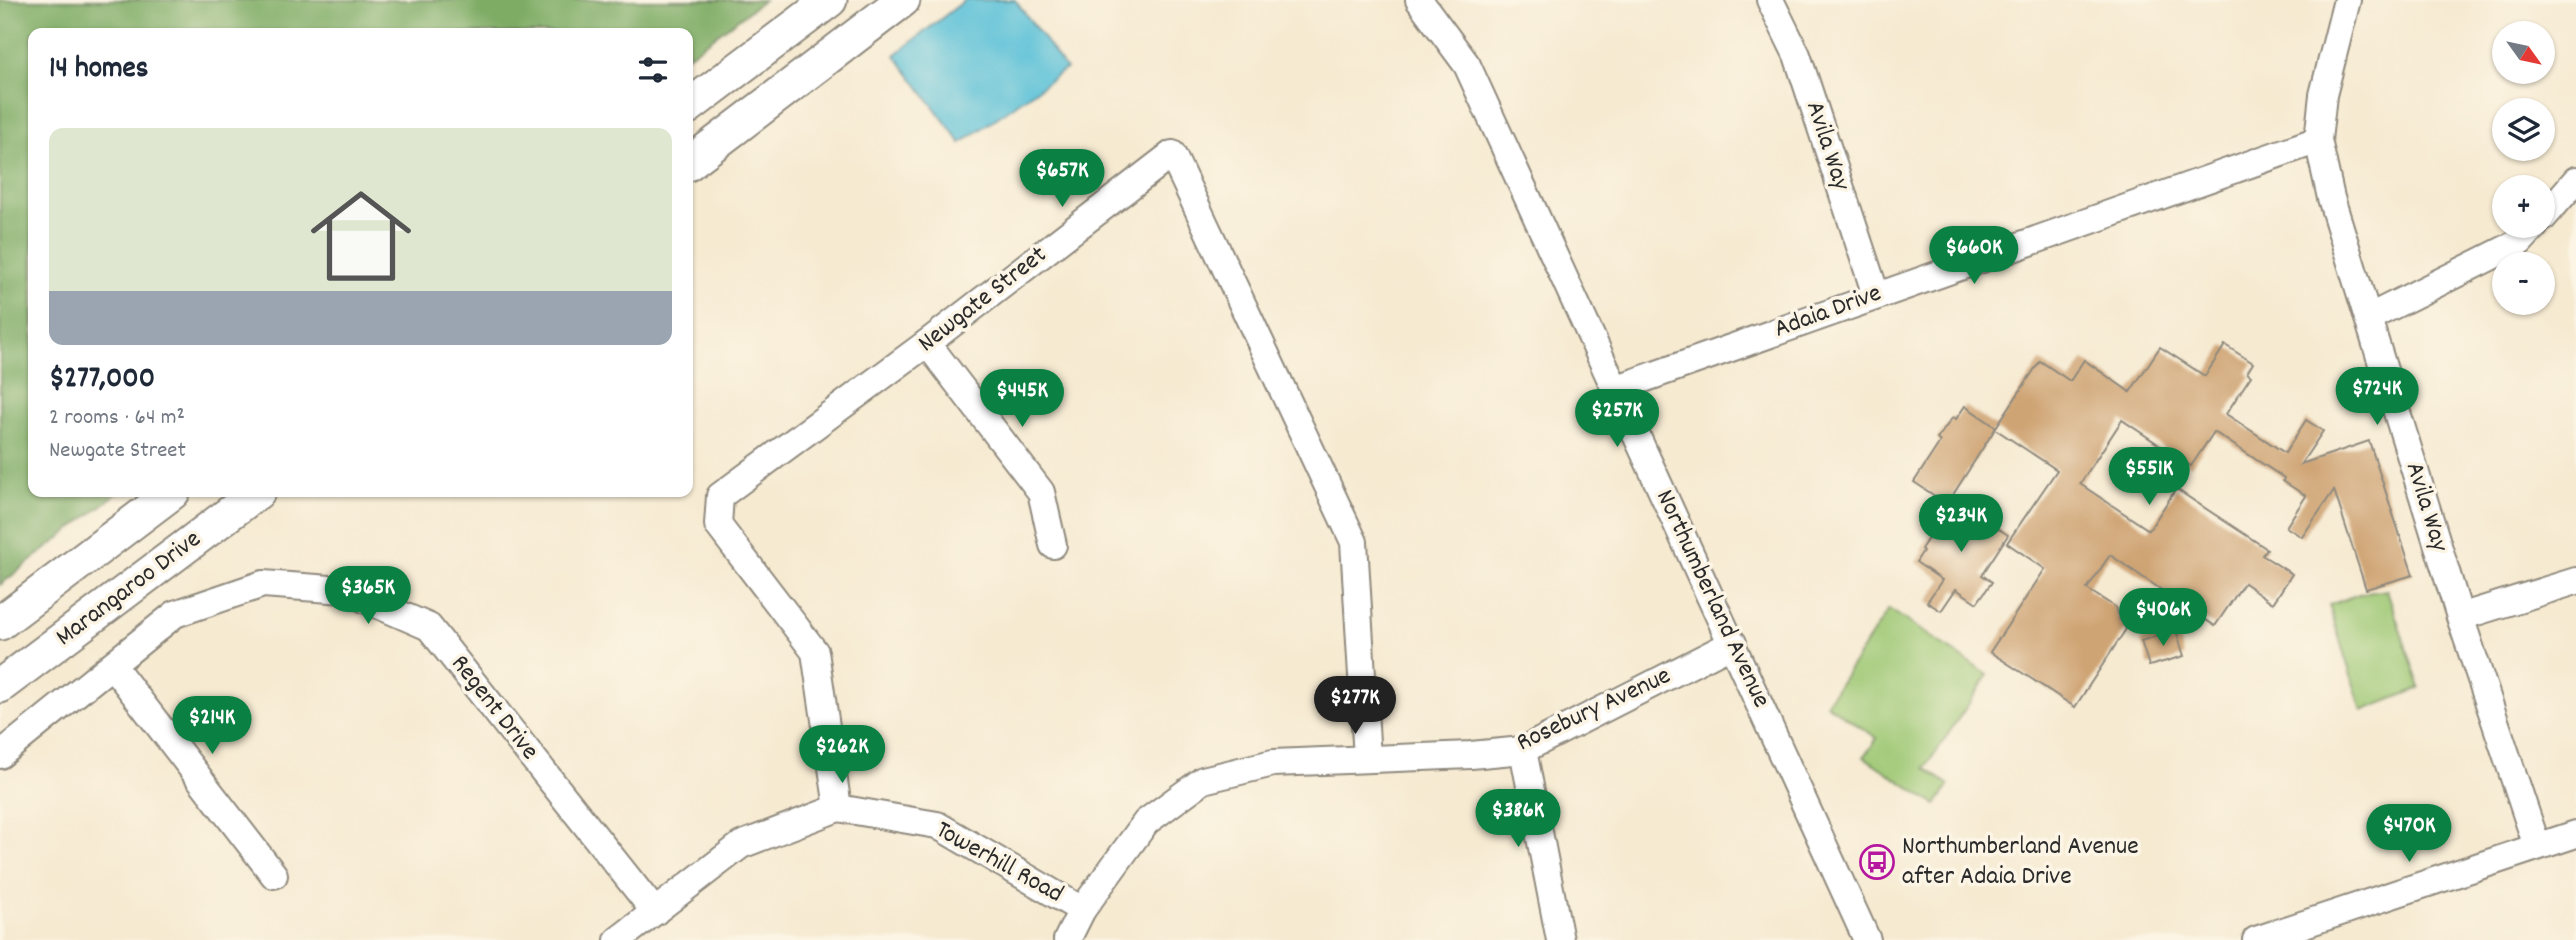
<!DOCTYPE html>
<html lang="en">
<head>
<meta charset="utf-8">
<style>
  :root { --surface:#fff; --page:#f2f2f3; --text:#1f2937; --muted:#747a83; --line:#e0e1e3; --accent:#0b8043 }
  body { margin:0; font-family:Dekko,sans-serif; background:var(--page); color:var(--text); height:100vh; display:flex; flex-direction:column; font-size:26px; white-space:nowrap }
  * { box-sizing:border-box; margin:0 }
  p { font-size:23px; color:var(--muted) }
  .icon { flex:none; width:38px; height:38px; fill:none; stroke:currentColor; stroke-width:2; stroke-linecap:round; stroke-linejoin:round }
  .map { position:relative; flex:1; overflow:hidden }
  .details { position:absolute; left:28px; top:28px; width:665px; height:469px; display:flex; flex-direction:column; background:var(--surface); border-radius:14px; box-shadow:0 2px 5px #0004 }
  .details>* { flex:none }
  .needle { width:46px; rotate:123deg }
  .tools { position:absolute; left:2492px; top:21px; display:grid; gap:14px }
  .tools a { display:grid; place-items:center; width:63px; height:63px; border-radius:50%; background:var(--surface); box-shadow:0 2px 5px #0004; font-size:35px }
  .price { position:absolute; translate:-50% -60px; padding:0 16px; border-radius:24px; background:var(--accent); color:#fff; font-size:23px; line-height:46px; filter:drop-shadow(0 2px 4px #0008) }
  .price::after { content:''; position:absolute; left:50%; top:42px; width:21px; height:16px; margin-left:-10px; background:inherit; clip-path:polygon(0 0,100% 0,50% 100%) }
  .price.selected { background:#222; color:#fff }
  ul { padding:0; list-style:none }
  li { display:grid; align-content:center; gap:14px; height:371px; padding:0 21px }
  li+li { border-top:2px solid var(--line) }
  li span { display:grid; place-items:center; height:217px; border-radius:14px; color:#555 }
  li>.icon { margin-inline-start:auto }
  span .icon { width:126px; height:126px; fill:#fffc; stroke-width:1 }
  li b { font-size:30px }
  h2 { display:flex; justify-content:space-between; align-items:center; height:84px; padding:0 21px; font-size:30px }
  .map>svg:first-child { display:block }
  .green { fill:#9dc773; stroke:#64794f; stroke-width:2 }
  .forest { fill:#7eac65; stroke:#546c48; stroke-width:2 }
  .water { fill:#5bc1d8; stroke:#437682; stroke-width:2 }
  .building { fill:#cfa475 }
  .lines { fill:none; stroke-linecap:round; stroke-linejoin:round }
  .minor-casing { stroke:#908a7e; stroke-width:30 }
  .major-casing { stroke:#908a7e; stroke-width:37 }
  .minor { stroke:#fff; stroke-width:26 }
  .major { stroke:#fff; stroke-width:33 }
  .labels { text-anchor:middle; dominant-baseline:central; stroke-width:7; stroke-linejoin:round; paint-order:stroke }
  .street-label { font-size:26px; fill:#2b2b2b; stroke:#fcf5e5 }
  .poi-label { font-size:26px; fill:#2b2b2b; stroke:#fcf5e5; text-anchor:start }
</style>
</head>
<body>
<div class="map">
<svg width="2576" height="940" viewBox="0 0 2576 940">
  <rect width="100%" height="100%" fill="#fcf5e5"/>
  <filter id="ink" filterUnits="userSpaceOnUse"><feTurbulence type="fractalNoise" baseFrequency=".0143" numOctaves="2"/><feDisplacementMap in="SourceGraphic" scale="14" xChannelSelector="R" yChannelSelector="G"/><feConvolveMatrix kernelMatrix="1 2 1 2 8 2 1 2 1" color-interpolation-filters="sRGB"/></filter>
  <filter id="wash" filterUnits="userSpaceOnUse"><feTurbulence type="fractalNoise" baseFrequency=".00686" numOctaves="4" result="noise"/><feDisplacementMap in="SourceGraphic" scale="28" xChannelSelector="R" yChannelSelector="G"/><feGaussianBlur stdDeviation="1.57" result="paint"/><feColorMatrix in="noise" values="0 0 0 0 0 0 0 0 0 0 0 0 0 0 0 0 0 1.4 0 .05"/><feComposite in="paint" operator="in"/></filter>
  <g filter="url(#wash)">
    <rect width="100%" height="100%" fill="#f6ead1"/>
    <g class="green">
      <polygon points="2387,590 2420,688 2362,711 2329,605 2359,594"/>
      <polygon points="1889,609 1988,675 1925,768 1949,785 1936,805 1864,757 1877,738 1826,704"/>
    </g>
    <polygon class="forest" points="0,0 764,0 688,56 688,33 33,33 33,492 119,492 0,585"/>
    <polygon class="water" points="965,0 1015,0 1066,69 961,143 895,55"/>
    <g id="blocks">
      <g class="building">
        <polygon points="2225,345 2253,363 2247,373 2251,376 2226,414 2285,453 2306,420 2323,431 2301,464 2369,441 2413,575 2366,589 2334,490 2302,537 2286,527 2306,496 2283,481 2284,478 2214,432 2191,466 2122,420 2080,484 2149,530 2176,489 2267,549 2262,555 2292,574 2273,603 2244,583 2215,626 2110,555 2087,589 2115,607 2118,617 2126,629 2075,707 1990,652 2045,569 2007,543 2057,470 1995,429 1947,504 1914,482 1940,442 1937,439 1953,417 1956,419 1965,406 1996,427 2040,361 2070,381 2084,360 2130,392 2160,347 2205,376"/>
        <polygon points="1954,499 2008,535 1982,575 1992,582 1977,603 1956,589 1941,611 1927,602 1942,580 1916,562 1923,551 1921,549"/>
        <polygon points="2176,630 2184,656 2149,666 2141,641"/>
      </g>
    </g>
  </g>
  <g filter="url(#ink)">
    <use href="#blocks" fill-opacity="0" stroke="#908a7e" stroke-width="2"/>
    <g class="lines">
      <g class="minor-casing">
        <g id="minor">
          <polyline points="1419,0 1467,65 1867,940"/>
          <polyline points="1770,0 1797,55 1876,295"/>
          <polyline points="2347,0 2323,95 2318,140 2331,198 2460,617 2537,846"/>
          <polyline points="2543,218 2576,180"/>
          <polyline points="2368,318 2520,242 2535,226"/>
          <polyline points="927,343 1041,492 1053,545"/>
          <polyline points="1615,389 2318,140"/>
          <polyline points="2460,617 2576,581"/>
          <polyline points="112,665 274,875"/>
          <polyline points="1523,750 1560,940"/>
          <polyline points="0,755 175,614 263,584 344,590 429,627 655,912"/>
          <polyline points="838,808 815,652 718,525 720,496 927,343 1172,154 1354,542 1367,759"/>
          <polyline points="618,940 741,845 838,808 937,825 1082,910"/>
          <polyline points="1067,940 1082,910 1146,822 1203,780 1273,763 1471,755 1523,750 1733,643"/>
          <polyline points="2256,940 2576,834"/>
        </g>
      </g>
      <g class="major-casing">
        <g id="major">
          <polyline points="688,107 830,0"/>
          <polyline points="688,164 903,0"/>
          <polyline points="0,623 173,492"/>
          <polyline points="0,686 258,492"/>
        </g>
      </g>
      <use href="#minor" class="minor"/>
      <use href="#major" class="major"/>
    </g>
  </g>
  <defs>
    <g id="bus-ring" transform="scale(1.75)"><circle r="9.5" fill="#fcf5e5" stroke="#b5179e" stroke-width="1.5"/><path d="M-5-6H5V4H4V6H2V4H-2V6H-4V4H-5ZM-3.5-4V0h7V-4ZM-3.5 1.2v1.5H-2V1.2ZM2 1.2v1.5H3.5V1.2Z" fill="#b5179e"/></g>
  </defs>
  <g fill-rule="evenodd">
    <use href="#bus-ring" x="1877" y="862"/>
  </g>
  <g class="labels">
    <g class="street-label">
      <text transform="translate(1827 146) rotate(72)">Avila Way</text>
      <text transform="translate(983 300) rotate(-38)">Newgate Street</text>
      <text transform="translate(1828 312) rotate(-20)">Adaia Drive</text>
      <text transform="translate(2426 507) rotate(73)">Avila Way</text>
      <text transform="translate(129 589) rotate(-37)">Marangaroo Drive</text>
      <text transform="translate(1712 599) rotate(65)">Northumberland Avenue</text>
      <text transform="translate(494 708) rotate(52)">Regent Drive</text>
      <text transform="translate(1594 710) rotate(-25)">Rosebury Avenue</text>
      <text transform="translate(999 863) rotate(29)">Towerhill Road</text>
    </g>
    <g class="poi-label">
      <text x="1902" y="847">Northumberland Avenue<tspan x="1902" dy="30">after Adaia Drive</tspan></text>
    </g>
  </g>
</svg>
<div class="tools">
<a><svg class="needle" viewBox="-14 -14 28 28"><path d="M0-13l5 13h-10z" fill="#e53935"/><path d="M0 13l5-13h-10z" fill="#747a83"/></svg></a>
<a><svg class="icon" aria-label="layers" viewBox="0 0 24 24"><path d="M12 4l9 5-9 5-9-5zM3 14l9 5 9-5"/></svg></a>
<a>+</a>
<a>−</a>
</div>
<b class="price" style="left:1062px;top:209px">$657K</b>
<b class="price" style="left:1974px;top:286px">$660K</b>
<b class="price" style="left:2377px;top:427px">$724K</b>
<b class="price" style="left:1022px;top:429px">$445K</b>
<b class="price" style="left:1617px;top:449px">$257K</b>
<b class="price" style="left:2149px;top:507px">$551K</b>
<b class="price" style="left:1961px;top:554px">$234K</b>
<b class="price" style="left:368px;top:626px">$365K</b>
<b class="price" style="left:2163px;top:648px">$406K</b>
<b class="price selected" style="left:1355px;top:736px">$277K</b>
<b class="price" style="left:212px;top:756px">$214K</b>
<b class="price" style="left:842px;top:785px">$262K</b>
<b class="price" style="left:1518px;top:849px">$386K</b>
<b class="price" style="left:2409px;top:864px">$470K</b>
<section class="details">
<h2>14 homes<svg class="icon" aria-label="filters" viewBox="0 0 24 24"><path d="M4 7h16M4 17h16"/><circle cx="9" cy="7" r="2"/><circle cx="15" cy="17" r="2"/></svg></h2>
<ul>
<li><span style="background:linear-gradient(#dfe7d0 75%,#9aa5b1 0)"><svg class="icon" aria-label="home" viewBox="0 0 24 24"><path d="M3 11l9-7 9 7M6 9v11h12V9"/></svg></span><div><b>$277,000</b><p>2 rooms · 64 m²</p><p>Newgate Street</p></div></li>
</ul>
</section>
</div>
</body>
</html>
